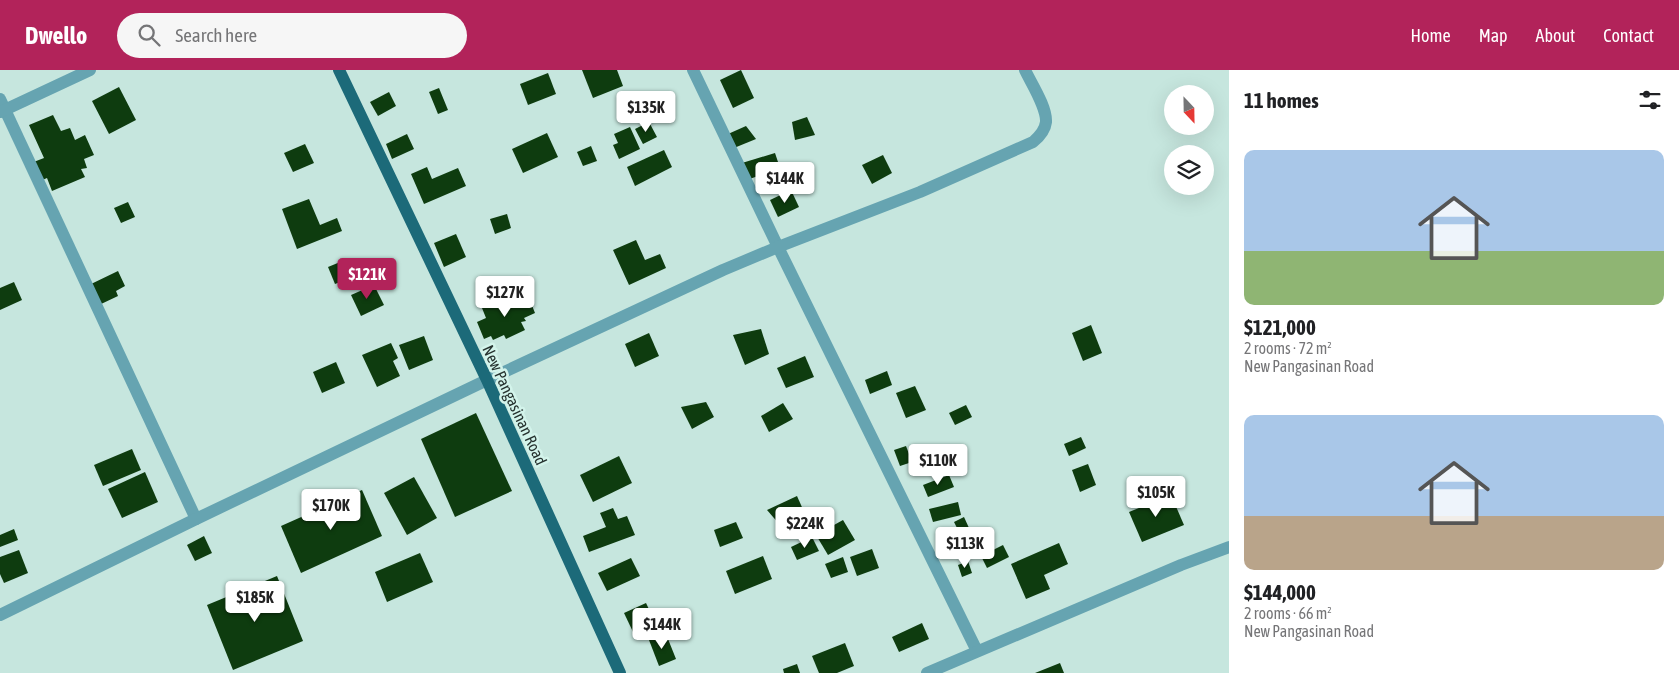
<!DOCTYPE html>
<html lang="en">
<head>
<meta charset="utf-8">
<style>
  :root { --surface:#fff; --page:#f6f6f6; --text:#202124; --muted:#757577; --accent:#b2235a }
  body { margin:0; font-family:"Asap Condensed",sans-serif; background:var(--page); color:var(--text); height:100vh; display:flex; flex-direction:column; font-size:19px; white-space:nowrap }
  * { box-sizing:border-box; margin:0 }
  p { font-size:16px; color:var(--muted) }
  .icon { flex:none; width:28px; height:28px; fill:none; stroke:currentColor; stroke-width:2; stroke-linecap:round; stroke-linejoin:round }
  .map { position:relative; flex:1; overflow:hidden }
  .details { display:flex; flex-direction:column; background:var(--surface); width:450px }
  .details>* { flex:none }
  .needle { width:32px; rotate:158deg }
  .fabs { position:absolute; left:1164px; top:15px; display:grid; gap:10px }
  .fabs a { display:grid; place-items:center; width:50px; height:50px; border-radius:50%; background:var(--surface); box-shadow:0 5px 20px #0002; font-size:25px }
  .price { position:absolute; translate:-50% -42px; padding:0 11px; border-radius:5px; background:#fff; color:#222; font-size:16px; line-height:32px; filter:drop-shadow(0 1px 2px #0008) }
  .price::after { content:''; position:absolute; left:50%; top:30px; width:15px; height:11px; margin-left:-8px; background:inherit; clip-path:polygon(0 0,100% 0,50% 100%) }
  .price.active { background:var(--accent); color:#fff }
  ul { padding:0; list-style:none }
  li { display:grid; align-content:center; gap:10px; height:265px; padding:0 15px }
  li span { display:grid; place-items:center; height:155px; border-radius:10px; color:#555 }
  li>.icon { margin-inline-start:auto }
  span .icon { width:90px; height:90px; fill:#fffc; stroke-width:1 }
  li b { font-size:21px }
  h2 { display:flex; justify-content:space-between; align-items:center; height:60px; padding:0 15px; font-size:21px }
  header { display:flex; align-items:center; gap:30px; box-sizing:border-box; height:70px; padding:0 25px; background:var(--accent); color:#fff }
  header strong { font-size:24px }
  nav { display:flex; gap:28px; margin-inline-start:auto; font-size:18px }
  .search { width:350px; height:45px; background:var(--page); display:flex; align-items:center; gap:12px; box-sizing:border-box; padding:0 18px; border-radius:28px; color:var(--muted); font-size:19px }
  main { display:flex; flex:1; min-height:0 }
  .map>svg:first-child { display:block }
  .building { fill:#0e3c0f }
  .lines { fill:none; stroke-linecap:round; stroke-linejoin:round }
  .minor { stroke:#66a4b1; stroke-width:12 }
  .major { stroke:#1c6a79; stroke-width:12 }
  .labels { text-anchor:middle; dominant-baseline:central; stroke-width:5; stroke-linejoin:round; paint-order:stroke }
  .street-label { font-size:16px; fill:#273330; stroke:#d3f4eb }
</style>
</head>
<body>
<header>
<strong>Dwello</strong>
<div class="search"><svg class="icon" aria-label="search" viewBox="0 0 24 24"><circle cx="10" cy="10" r="6"/><path d="M15 15l6 6"/></svg>Search here</div>
<nav><a>Home</a><a>Map</a><a>About</a><a>Contact</a></nav>
</header>
<main>
<div class="map">
<svg width="1229" height="603" viewBox="0 0 1229 603">
  <rect width="100%" height="100%" fill="#c6e6de"/>
  <g class="building">
    <polygon points="582,0 617,0 623,16 593,28"/>
    <polygon points="741,0 754,28 733,38 720,10"/>
    <polygon points="548,3 556,24 528,35 520,14"/>
    <polygon points="119,17 136,50 109,64 92,31"/>
    <polygon points="439,18 448,40 438,44 429,22"/>
    <polygon points="389,22 396,36 378,46 370,32"/>
    <polygon points="53,45 61,61 70,58 75,70 85,65 94,85 84,89 87,98 81,99 85,107 52,121 47,108 40,111 31,93 44,88 29,55"/>
    <polygon points="807,47 815,65 795,70 792,52"/>
    <polygon points="649,52 657,67 643,74 635,59"/>
    <polygon points="746,56 756,69 734,78 728,64"/>
    <polygon points="630,57 640,79 619,89 613,75 618,73 614,64"/>
    <polygon points="547,63 558,87 523,103 512,79"/>
    <polygon points="407,64 414,79 392,89 386,74"/>
    <polygon points="305,74 314,93 293,102 284,83"/>
    <polygon points="591,76 597,91 583,96 577,82"/>
    <polygon points="664,80 672,97 635,116 627,97"/>
    <polygon points="775,83 780,98 747,110 742,93"/>
    <polygon points="883,85 892,103 872,114 862,95"/>
    <polygon points="427,97 432,109 458,98 466,116 424,134 411,104"/>
    <polygon points="791,120 799,137 778,147 770,130"/>
    <polygon points="309,129 320,155 337,148 342,161 297,179 282,139"/>
    <polygon points="128,132 135,147 121,153 114,138"/>
    <polygon points="507,144 511,158 495,164 490,149"/>
    <polygon points="456,164 466,187 444,197 434,173"/>
    <polygon points="636,170 645,190 660,184 666,198 629,215 613,180"/>
    <polygon points="350,188 358,205 335,214 328,197"/>
    <polygon points="118,201 125,216 116,221 118,226 99,235 89,215"/>
    <polygon points="14,212 22,230 0,240 0,218"/>
    <polygon points="374,215 384,235 361,246 351,225"/>
    <polygon points="513,225 516,233 529,228 535,243 524,248 526,251 521,252 525,260 506,269 504,265 493,270 491,266 484,269 477,252 486,248 482,238"/>
    <polygon points="1091,255 1102,283 1083,291 1072,263"/>
    <polygon points="761,259 769,284 745,295 733,265"/>
    <polygon points="649,263 659,286 635,297 625,274"/>
    <polygon points="424,266 433,290 409,300 399,275"/>
    <polygon points="391,273 398,288 393,291 400,306 377,317 362,285"/>
    <polygon points="805,286 814,307 786,318 777,298"/>
    <polygon points="336,292 345,313 322,323 313,302"/>
    <polygon points="887,301 892,315 870,324 865,310"/>
    <polygon points="915,316 926,340 906,348 896,323"/>
    <polygon points="706,332 714,347 692,359 681,337"/>
    <polygon points="783,333 793,349 769,362 761,346"/>
    <polygon points="966,335 972,347 955,355 949,343"/>
    <polygon points="476,343 512,421 455,447 421,369"/>
    <polygon points="1081,367 1086,378 1069,386 1064,374"/>
    <polygon points="937,375 942,387 925,394 920,383"/>
    <polygon points="906,376 912,392 900,396 894,380"/>
    <polygon points="132,379 141,400 103,416 94,395"/>
    <polygon points="619,386 632,413 593,432 580,405"/>
    <polygon points="1088,394 1096,415 1080,422 1072,400"/>
    <polygon points="145,402 158,432 122,448 108,419"/>
    <polygon points="949,405 954,417 928,427 923,415"/>
    <polygon points="414,407 437,448 407,465 384,423"/>
    <polygon points="362,420 382,466 301,503 281,456"/>
    <polygon points="1171,425 1184,455 1142,472 1129,442"/>
    <polygon points="797,426 805,444 780,455 767,440"/>
    <polygon points="958,432 961,445 933,452 929,439"/>
    <polygon points="613,438 618,449 627,446 635,465 589,482 583,466 606,457 600,443"/>
    <polygon points="964,447 969,458 959,462 954,452"/>
    <polygon points="843,450 855,470 828,485 816,465"/>
    <polygon points="736,452 743,468 720,477 714,460"/>
    <polygon points="14,459 18,470 0,477 0,465"/>
    <polygon points="204,466 212,483 195,491 187,475"/>
    <polygon points="812,467 819,481 797,490 791,477"/>
    <polygon points="1059,473 1068,494 1044,505 1050,519 1026,529 1011,494"/>
    <polygon points="1003,475 1009,487 987,498 981,486"/>
    <polygon points="872,479 879,498 857,506 850,487"/>
    <polygon points="19,480 28,503 4,513 0,504 0,487"/>
    <polygon points="420,483 433,512 387,532 375,502"/>
    <polygon points="763,486 772,509 735,524 726,501"/>
    <polygon points="843,487 848,502 831,508 825,494"/>
    <polygon points="631,488 640,506 607,521 598,503"/>
    <polygon points="968,491 972,503 962,507 958,495"/>
    <polygon points="277,506 303,571 233,600 207,535"/>
    <polygon points="646,533 656,554 634,564 624,543"/>
    <polygon points="922,553 929,569 899,582 892,567"/>
    <polygon points="666,564 676,589 659,596 649,570"/>
    <polygon points="845,573 854,596 837,603 819,603 812,586"/>
    <polygon points="1060,593 1064,603 1035,603"/>
    <polygon points="797,594 800,603 784,603 783,599"/>
  </g>
  <g class="lines">
    <g class="minor">
      <polyline points="693,0 778,177 977,581"/>
      <polyline points="0,29 196,449"/>
      <polyline points="0,42 90,0"/>
      <path d="M 0,545 L 196,449 L 487,310 L 723,200 L 778,177 L 920,122 L 1033,72 C 1039,67 1045,61 1046,52 C 1047,37 1031,13 1025,0"/>
      <polyline points="927,603 1181,495 1229,477"/>
    </g>
    <polyline class="major" points="339,0 487,310 620,603"/>
  </g>
  <g class="labels">
    <g class="street-label">
      <text transform="translate(515 335) rotate(65)">New Pangasinan Road</text>
    </g>
  </g>
</svg>
<div class="fabs">
<a><svg class="needle" viewBox="-14 -14 28 28"><path d="M0-13l5 13h-10z" fill="#e53935"/><path d="M0 13l5-13h-10z" fill="#757577"/></svg></a>
<a><svg class="icon" aria-label="layers" viewBox="0 0 24 24"><path d="M12 4l9 5-9 5-9-5zM3 14l9 5 9-5"/></svg></a>
</div>
<b class="price" style="left:646px;top:63px">$135K</b>
<b class="price" style="left:785px;top:134px">$144K</b>
<b class="price active" style="left:367px;top:230px">$121K</b>
<b class="price" style="left:505px;top:248px">$127K</b>
<b class="price" style="left:938px;top:416px">$110K</b>
<b class="price" style="left:1156px;top:448px">$105K</b>
<b class="price" style="left:331px;top:461px">$170K</b>
<b class="price" style="left:805px;top:479px">$224K</b>
<b class="price" style="left:965px;top:499px">$113K</b>
<b class="price" style="left:255px;top:553px">$185K</b>
<b class="price" style="left:662px;top:580px">$144K</b>
</div>
<section class="details">
<h2>11 homes<svg class="icon" aria-label="filters" viewBox="0 0 24 24"><path d="M4 7h16M4 17h16"/><circle cx="9" cy="7" r="2"/><circle cx="15" cy="17" r="2"/></svg></h2>
<ul>
<li><span style="background:linear-gradient(#a9c7e8 65%,#8fb573 0)"><svg class="icon" aria-label="home" viewBox="0 0 24 24"><path d="M3 11l9-7 9 7M6 9v11h12V9"/></svg></span><div><b>$121,000</b><p>2 rooms · 72 m²</p><p>New Pangasinan Road</p></div></li>
<li><span style="background:linear-gradient(#a9c7e8 65%,#b9a48a 0)"><svg class="icon" aria-label="home" viewBox="0 0 24 24"><path d="M3 11l9-7 9 7M6 9v11h12V9"/></svg></span><div><b>$144,000</b><p>2 rooms · 66 m²</p><p>New Pangasinan Road</p></div></li>
</ul>
</section>
</main>
</body>
</html>
